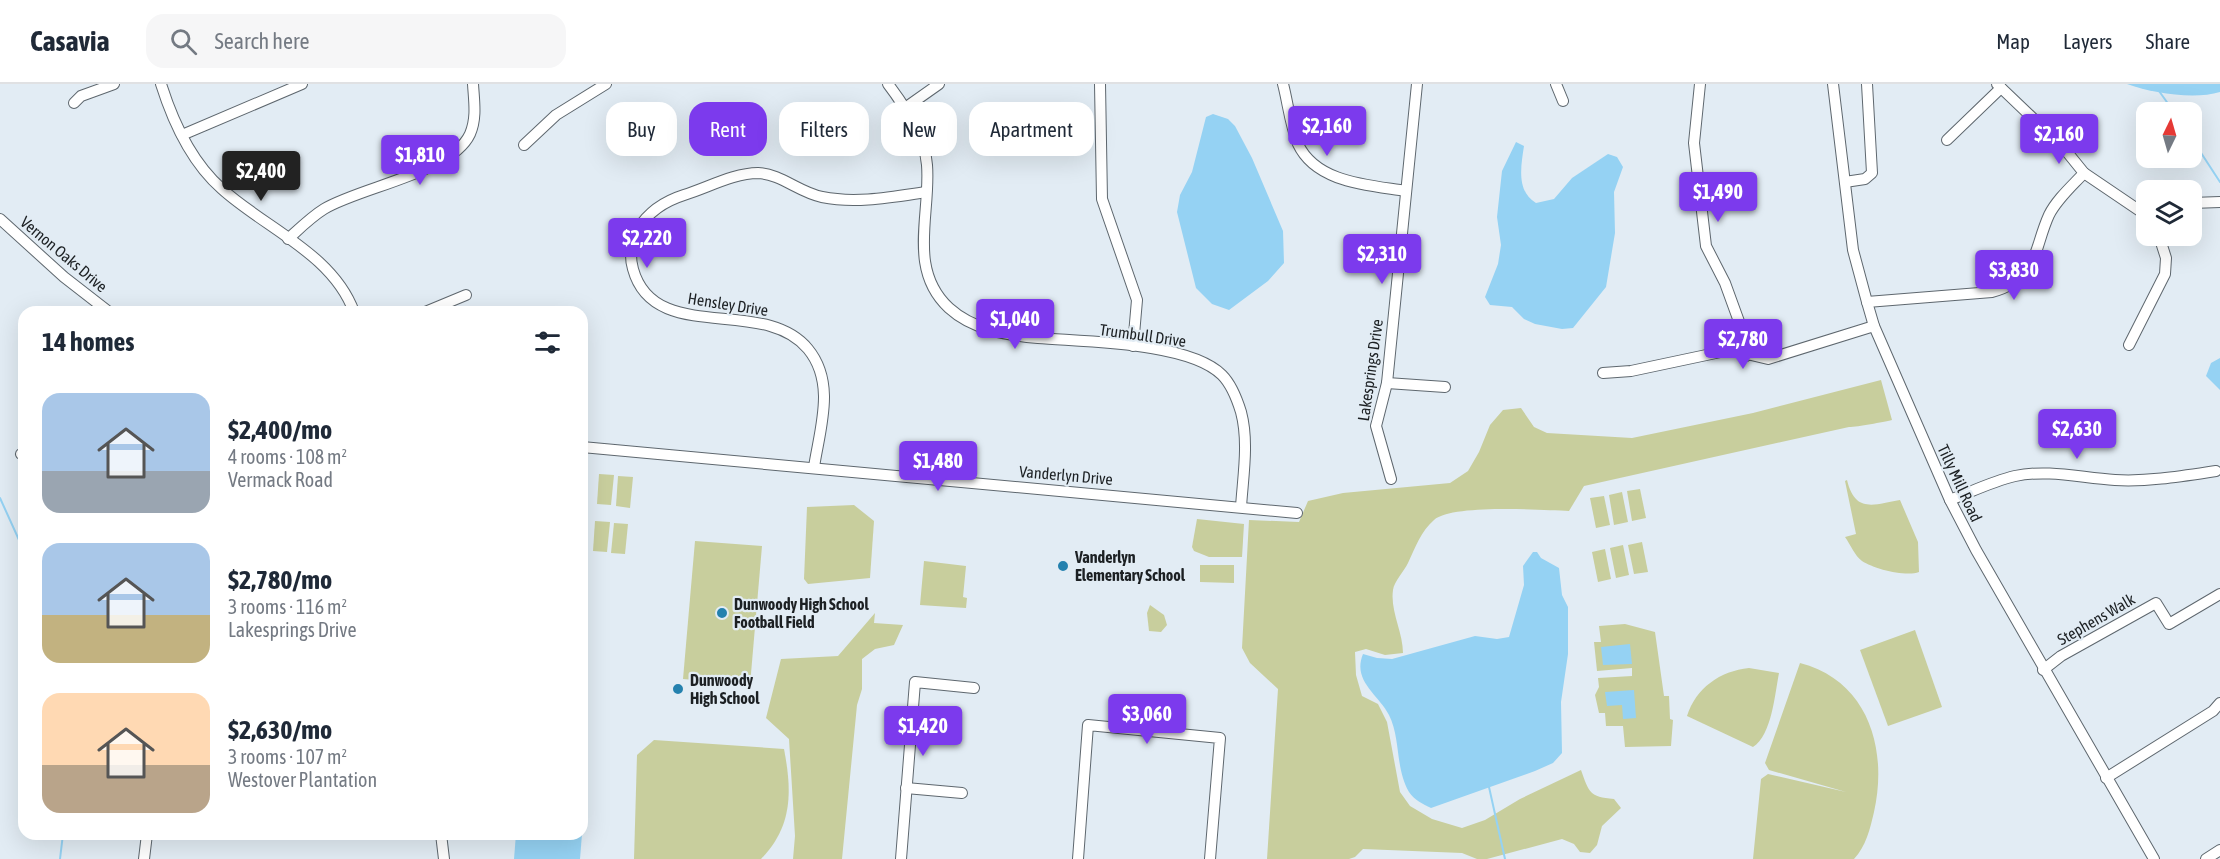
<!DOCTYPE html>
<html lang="en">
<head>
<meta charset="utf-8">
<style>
  :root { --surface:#fff; --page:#f6f6f7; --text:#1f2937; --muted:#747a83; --line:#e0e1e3; --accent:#7c3aed }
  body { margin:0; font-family:"Asap Condensed",sans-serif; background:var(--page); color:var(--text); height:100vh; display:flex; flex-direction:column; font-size:22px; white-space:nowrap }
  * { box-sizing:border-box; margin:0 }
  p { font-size:20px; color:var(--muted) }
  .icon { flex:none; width:33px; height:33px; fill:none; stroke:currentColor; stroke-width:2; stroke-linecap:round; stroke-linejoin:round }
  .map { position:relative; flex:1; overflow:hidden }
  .details { position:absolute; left:18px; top:222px; width:570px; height:534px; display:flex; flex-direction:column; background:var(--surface); border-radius:18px; box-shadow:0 6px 24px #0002 }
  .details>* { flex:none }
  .hud { position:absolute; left:606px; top:18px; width:570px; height:54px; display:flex; gap:12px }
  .needle { width:39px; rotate:5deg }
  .controls { position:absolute; left:2136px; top:18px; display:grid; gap:12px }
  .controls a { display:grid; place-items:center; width:66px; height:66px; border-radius:12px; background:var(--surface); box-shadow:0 6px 24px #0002; font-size:30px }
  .price { position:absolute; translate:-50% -51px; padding:0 14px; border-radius:6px; background:var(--accent); color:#fff; font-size:20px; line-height:39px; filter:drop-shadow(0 2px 3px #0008) }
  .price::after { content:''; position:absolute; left:50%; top:36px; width:18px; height:14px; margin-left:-9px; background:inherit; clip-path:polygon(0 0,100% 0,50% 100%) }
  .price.selected { background:#222; color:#fff }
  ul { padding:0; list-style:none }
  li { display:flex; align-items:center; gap:18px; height:150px; padding:0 24px }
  li span { display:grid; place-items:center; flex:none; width:168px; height:120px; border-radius:18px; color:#555 }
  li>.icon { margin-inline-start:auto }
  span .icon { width:72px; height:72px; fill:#fffc; stroke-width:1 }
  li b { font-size:26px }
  h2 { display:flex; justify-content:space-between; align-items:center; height:72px; padding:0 24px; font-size:26px }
  .chip { padding:0 21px; border-radius:18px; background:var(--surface); box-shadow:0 6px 24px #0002; font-size:21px; line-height:54px }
  .chip.selected { background:var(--accent); color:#fff }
  header { display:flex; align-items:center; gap:36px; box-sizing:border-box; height:84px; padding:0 30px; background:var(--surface); border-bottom:2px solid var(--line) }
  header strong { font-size:28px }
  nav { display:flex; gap:33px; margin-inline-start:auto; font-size:21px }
  .search { width:420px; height:54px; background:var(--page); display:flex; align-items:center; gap:15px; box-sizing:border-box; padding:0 21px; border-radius:18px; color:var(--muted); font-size:22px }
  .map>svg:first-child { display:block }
  .green { fill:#c8ce9d }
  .water { fill:#95d2f3 }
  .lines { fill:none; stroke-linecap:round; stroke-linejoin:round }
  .stream { stroke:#95d2f3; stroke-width:2 }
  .minor-casing { stroke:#5e676e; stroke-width:12 }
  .minor { stroke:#fff; stroke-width:10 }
  .poi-dot { fill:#2481ae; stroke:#e2ecf4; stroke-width:2 }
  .labels { text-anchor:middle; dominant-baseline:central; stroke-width:4.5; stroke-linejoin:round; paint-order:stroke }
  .street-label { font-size:16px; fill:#1c2023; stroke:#e2ecf4 }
  .poi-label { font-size:16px; font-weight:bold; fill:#1c2023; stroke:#e2ecf4; text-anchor:start }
</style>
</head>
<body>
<header>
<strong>Casavia</strong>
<div class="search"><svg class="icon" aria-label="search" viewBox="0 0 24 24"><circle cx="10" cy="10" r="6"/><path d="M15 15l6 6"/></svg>Search here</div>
<nav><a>Map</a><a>Layers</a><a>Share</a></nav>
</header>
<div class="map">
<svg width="2220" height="775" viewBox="0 0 2220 775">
  <rect width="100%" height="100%" fill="#e2ecf4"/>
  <g class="green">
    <path d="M 1881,296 L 1892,336 C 1883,338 1858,343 1849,343 L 1584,402 L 1569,427 C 1542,426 1452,420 1434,436 C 1421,447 1415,464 1408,479 C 1404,487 1394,498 1393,506 C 1390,527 1403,548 1403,569 L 1385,571 L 1366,565 L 1355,568 L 1356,591 L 1362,612 L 1378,620 L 1387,638 L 1400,708 L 1410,722 L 1432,735 L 1462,744 L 1485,736 L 1520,715 L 1581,686 C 1589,708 1589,713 1614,715 L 1621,724 L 1602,742 L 1597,761 L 1590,769 L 1580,768 L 1574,760 L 1562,755 L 1487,775 L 1477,775 L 1462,769 L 1363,765 L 1355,773 L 1349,775 L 1267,775 L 1278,605 L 1250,579 L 1242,564 L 1249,436 L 1299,438 L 1308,417 L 1343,409 L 1450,399 L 1468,387 L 1479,368 L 1490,341 L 1503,326 L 1521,324 L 1534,343 L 1547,349 L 1632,354 L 1753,329 Z"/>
    <polygon points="599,390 614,391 611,421 597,420"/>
    <polygon points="618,392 633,393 630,424 616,422"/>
    <path d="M 1847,396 C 1855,429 1873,421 1900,416 L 1918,458 L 1919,488 C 1906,493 1874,485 1862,477 C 1855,472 1850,460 1845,453 L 1856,450 L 1845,397 Z"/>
    <polygon points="1640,405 1646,434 1632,437 1627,407"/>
    <polygon points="1622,408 1628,438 1614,441 1609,411"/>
    <polygon points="1604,412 1610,441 1596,444 1590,414"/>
    <polygon points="854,421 874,437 870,494 808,500 804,495 807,423"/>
    <polygon points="1197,435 1244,440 1242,473 1209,473 1194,467 1192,463"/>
    <polygon points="595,437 610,438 607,468 593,467"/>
    <polygon points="614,439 628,440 625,470 611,469"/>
    <polygon points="695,457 762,462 750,601 683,595"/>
    <polygon points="1642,458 1648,488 1634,490 1628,461"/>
    <polygon points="1623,461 1629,491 1616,494 1610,464"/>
    <polygon points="1605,465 1611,495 1598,498 1592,468"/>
    <polygon points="924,477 966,482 963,513 967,514 966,524 920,521"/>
    <polygon points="1200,481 1234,481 1234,499 1200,498"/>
    <polygon points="1150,521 1164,531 1167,541 1161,548 1149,547 1147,529"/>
    <polygon points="875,529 874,539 903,541 894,561 875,565 862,575 862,605 857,621 842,775 793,775 795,752 789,655 766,634 781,575 838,572"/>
    <polygon points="1625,540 1655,548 1664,612 1669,612 1670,635 1673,636 1671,662 1625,663 1623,642 1606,642 1605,629 1599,629 1595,611 1599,603 1598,594 1632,592 1632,584 1597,587 1594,558 1601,558 1599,542"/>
    <polygon points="1915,546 1942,623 1888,642 1860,566"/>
    <path d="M 1800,579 C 1869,597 1888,666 1874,728 C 1870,745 1866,762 1854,775 L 1753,775 L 1761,695 L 1768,690 L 1846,708 L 1769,686 L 1765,679 Z"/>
    <path d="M 1749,584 L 1779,589 C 1775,609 1772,651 1753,663 L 1687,632 C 1696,604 1720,587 1749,584 Z"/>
    <path d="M 654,656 L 784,665 C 792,707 793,742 761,775 L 634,775 L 637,671 Z"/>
  </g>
  <g class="water">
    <path d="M 2127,0 L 2220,0 L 2220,8 C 2194,16 2152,9 2127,0 Z"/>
    <polygon points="1213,30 1228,35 1235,42 1252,74 1283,147 1284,179 1268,197 1229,226 1212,220 1196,204 1177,128 1180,111 1192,88 1206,33"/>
    <path d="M 1516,58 L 1524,62 C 1521,82 1516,107 1536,119 L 1554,115 L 1572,94 L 1608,70 L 1617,73 L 1623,83 L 1614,108 L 1615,149 L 1606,203 L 1573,244 L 1562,245 L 1535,240 L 1524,235 L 1512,223 L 1490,221 L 1485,213 L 1498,180 L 1501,161 L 1497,133 L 1502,87 Z"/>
    <polygon points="2220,274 2220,306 2206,292 2211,279"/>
    <path d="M 1533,468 L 1537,468 L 1541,474 L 1559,484 L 1562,511 L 1568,523 L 1568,570 L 1561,618 L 1562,669 L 1553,679 L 1535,687 L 1431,724 C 1423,720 1414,716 1409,708 C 1395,684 1401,655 1389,631 C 1378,610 1352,597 1363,570 L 1377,574 L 1392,575 L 1475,552 L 1497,555 L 1509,553 L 1524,501 L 1523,482 Z"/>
    <polygon points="1630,560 1632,580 1603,581 1601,563"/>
    <polygon points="1634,606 1636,634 1623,635 1622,621 1607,622 1605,608"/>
    <polygon points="516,750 582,750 580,775 514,775"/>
  </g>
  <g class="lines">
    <g class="stream">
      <polyline points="2159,7 2174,28"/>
      <polyline points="2192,55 2220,98"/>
      <polyline points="0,414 24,467"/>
      <polyline points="1489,703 1505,775"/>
      <polyline points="60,775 63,750"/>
    </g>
    <g class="minor-casing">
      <g id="minor">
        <path d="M 161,0 C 173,38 191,78 222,105 C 265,144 333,170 354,228"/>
        <path d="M 888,0 C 904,21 925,54 927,81 C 931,130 907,185 949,224 C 973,246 1007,251 1038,254 C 1085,258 1189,258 1222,291 C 1232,301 1237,315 1241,328 C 1249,358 1243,392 1241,423"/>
        <polyline points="1100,0 1102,115 1137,216 1133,262"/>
        <path d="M 1283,0 C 1288,19 1290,41 1298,60 C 1316,99 1369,101 1406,107"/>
        <polyline points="1556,0 1563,17"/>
        <polyline points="1700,0 1694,59 1706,162 1725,199 1745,254 1746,272"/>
        <polyline points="1833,0 1853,166 1867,218 1874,242 1950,416 1976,466 2154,775"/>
        <polyline points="1997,0 2063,63 2084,89 2146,131"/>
        <polyline points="74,19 81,12 114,0"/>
        <polyline points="905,24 939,0"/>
        <polyline points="182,51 302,0"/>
        <polyline points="1947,56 2001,4"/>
        <polyline points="524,61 556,31 606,0"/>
        <polyline points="1845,98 1865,95 1872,89 1867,0"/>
        <polyline points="2192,119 2220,118"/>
        <polyline points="0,135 64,193 109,228"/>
        <path d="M 288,155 C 299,145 311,133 324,125 C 360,103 452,89 470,50 C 477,34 474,17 473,0"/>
        <path d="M 1867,218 L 1992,208 C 2039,195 2033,166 2049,131 C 2057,115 2072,102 2084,89"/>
        <polyline points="425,228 466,211"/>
        <polyline points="2129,261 2165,190 2166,174 2159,152"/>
        <polyline points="1603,289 1631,287 1730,266 1768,275 1874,242"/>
        <polyline points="1387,299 1445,303"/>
        <polyline points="582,363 1297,429"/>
        <polyline points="21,370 24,369"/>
        <path d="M 814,383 C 820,344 836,299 808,265 C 764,211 654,262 633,185 C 629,171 631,158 638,145 C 649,127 665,117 684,111 C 707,104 734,89 758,89 C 781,90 800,109 822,113 C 856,120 892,113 926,108"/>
        <polyline points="1391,395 1376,342 1387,299 1417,0"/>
        <path d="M 1950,416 C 1971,408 1993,397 2015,392 C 2049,385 2081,394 2115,396 C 2148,398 2183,392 2216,387"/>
        <polyline points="2043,586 2061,572 2156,519 2169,540 2220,510"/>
        <polyline points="2106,694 2213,627 2220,619"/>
        <polyline points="906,704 962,709"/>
        <polyline points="441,750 444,775"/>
        <polyline points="144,775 147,750"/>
        <polyline points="901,775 915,598 974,604"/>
        <polyline points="1078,775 1088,641 1220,654 1210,775"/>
        <polyline points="2206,775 2220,766"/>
      </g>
    </g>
    <use href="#minor" class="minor"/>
  </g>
  <g class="poi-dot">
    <circle cx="1063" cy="482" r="6"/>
    <circle cx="722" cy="529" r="6"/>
    <circle cx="678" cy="605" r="6"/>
  </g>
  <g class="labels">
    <g class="street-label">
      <text transform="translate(64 170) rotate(40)">Vernon Oaks Drive</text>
      <text transform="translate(728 220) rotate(9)">Hensley Drive</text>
      <text transform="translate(1143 251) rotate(8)">Trumbull Drive</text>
      <text transform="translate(1370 286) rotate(-82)">Lakesprings Drive</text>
      <text transform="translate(1066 391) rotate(5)">Vanderlyn Drive</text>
      <text transform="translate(1960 399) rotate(65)">Tilly Mill Road</text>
      <text transform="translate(2096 535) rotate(-30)">Stephens Walk</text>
    </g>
    <g class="poi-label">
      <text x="1075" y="473">Vanderlyn<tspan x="1075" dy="18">Elementary School</tspan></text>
      <text x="734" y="520">Dunwoody High School<tspan x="734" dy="18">Football Field</tspan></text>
      <text x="690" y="596">Dunwoody<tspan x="690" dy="18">High School</tspan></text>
    </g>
  </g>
</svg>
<div class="controls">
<a><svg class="needle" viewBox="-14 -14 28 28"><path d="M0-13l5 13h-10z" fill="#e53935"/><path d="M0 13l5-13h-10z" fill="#747a83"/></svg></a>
<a><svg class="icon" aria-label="layers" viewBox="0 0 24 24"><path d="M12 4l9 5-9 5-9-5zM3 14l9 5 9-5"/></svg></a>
</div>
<b class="price" style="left:1327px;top:73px">$2,160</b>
<b class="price" style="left:2059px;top:81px">$2,160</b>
<b class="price" style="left:420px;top:102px">$1,810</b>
<b class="price selected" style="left:261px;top:118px">$2,400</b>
<b class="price" style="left:1718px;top:139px">$1,490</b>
<b class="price" style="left:647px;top:185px">$2,220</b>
<b class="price" style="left:1382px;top:201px">$2,310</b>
<b class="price" style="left:2014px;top:217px">$3,830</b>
<b class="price" style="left:1015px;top:266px">$1,040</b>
<b class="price" style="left:1743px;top:286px">$2,780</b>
<b class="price" style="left:2077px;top:376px">$2,630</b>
<b class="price" style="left:938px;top:408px">$1,480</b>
<b class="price" style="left:1147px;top:661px">$3,060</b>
<b class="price" style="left:923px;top:673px">$1,420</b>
<div class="hud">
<a class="chip">Buy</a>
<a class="chip selected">Rent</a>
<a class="chip">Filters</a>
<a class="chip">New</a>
<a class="chip">Apartment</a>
</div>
<section class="details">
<h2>14 homes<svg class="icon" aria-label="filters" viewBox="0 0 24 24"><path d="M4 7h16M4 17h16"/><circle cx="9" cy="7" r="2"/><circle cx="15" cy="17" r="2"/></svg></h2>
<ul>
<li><span style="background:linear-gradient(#a9c7e8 65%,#9aa5b1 0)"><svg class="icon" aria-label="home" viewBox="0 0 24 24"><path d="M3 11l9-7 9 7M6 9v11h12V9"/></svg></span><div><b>$2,400/mo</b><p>4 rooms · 108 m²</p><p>Vermack Road</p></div></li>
<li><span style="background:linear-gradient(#a9c7e8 60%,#c2b280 0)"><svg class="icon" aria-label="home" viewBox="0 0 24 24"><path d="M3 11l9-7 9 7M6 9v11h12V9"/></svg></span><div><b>$2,780/mo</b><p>3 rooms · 116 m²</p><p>Lakesprings Drive</p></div></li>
<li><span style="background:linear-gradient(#ffd9b3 60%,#b9a48a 0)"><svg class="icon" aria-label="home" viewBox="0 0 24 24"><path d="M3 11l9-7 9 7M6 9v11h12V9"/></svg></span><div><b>$2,630/mo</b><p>3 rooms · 107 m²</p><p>Westover Plantation</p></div></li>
</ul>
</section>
</div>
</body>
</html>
